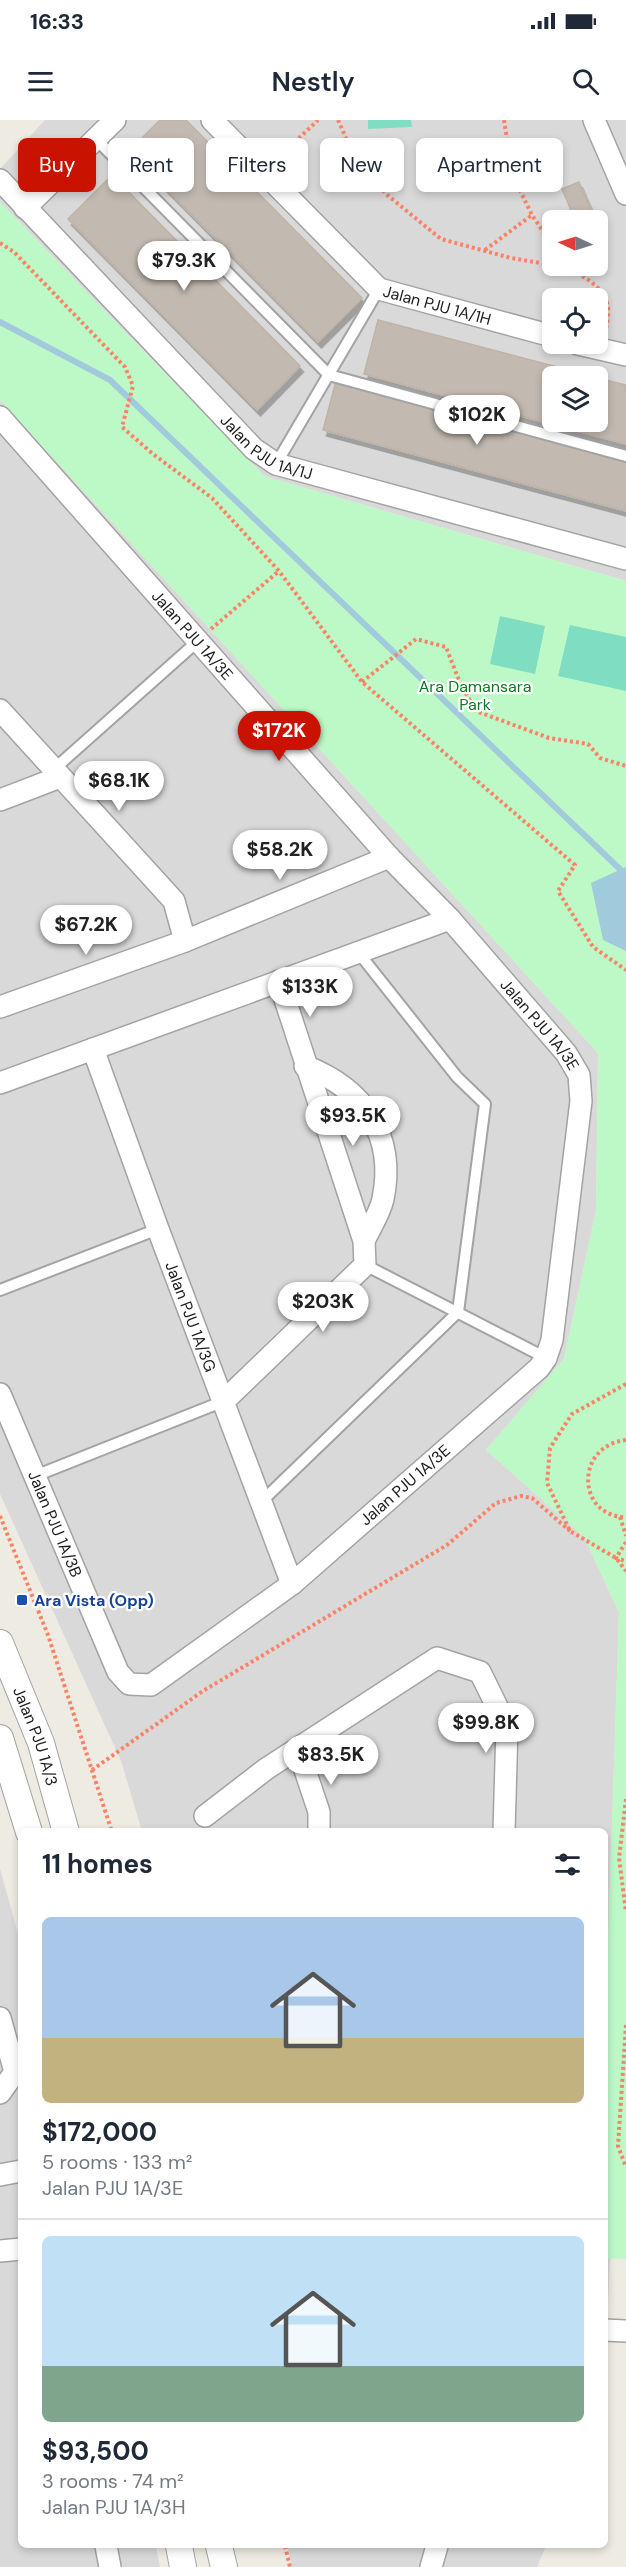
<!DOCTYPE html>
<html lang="en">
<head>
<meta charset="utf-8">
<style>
  :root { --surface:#fff; --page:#f2f2f3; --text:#1f2937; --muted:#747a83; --line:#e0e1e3; --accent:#c91200 }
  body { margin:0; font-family:"DM Sans",sans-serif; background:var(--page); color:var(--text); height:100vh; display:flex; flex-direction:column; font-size:22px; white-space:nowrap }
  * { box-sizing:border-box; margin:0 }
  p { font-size:20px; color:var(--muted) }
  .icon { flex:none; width:33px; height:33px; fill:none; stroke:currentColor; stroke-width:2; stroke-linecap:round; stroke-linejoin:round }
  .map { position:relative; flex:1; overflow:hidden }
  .sheet { position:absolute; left:18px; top:1708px; width:590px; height:720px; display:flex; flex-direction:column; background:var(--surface); border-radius:9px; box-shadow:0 3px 9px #0003 }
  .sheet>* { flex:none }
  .top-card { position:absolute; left:18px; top:18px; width:591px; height:54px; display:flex; gap:12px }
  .needle { width:39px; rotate:274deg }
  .controls { position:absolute; left:542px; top:90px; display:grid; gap:12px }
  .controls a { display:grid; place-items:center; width:66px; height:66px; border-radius:9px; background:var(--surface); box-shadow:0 3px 9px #0003; font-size:30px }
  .price { position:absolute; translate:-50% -51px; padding:0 14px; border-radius:21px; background:#fff; color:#222; font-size:20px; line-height:39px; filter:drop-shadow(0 2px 3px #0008) }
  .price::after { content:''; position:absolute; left:50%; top:36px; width:18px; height:14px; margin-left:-9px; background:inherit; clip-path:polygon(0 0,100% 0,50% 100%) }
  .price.active { background:var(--accent); color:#fff }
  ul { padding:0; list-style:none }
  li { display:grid; align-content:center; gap:12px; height:318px; padding:0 24px }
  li+li { border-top:2px solid var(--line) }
  li span { display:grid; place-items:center; height:186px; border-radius:9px; color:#555 }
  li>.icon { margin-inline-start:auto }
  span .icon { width:108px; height:108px; fill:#fffc; stroke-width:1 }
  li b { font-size:26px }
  h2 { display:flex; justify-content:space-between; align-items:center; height:72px; padding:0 24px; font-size:26px }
  .pill { padding:0 21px; border-radius:9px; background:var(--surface); box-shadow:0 3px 9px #0003; font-size:21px; line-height:54px }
  .pill.active { background:var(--accent); color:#fff }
  .status { display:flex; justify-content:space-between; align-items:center; height:42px; padding:0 30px; background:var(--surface); direction:ltr }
  .status svg { height:16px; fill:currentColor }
  header { display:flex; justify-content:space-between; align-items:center; height:78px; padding:0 24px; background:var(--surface); font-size:27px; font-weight:600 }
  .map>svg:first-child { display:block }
  .residential { fill:#dad9d9; fill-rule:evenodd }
  .park { fill:#bdf9c7 }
  .pitch { fill:#7fdec2 }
  .water { fill:#a1cadc }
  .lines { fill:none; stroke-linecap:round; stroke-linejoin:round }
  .stream { stroke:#a1cadc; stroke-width:6 }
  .building { fill:#c2bab1; stroke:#bfb3a4; stroke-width:1.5; filter:url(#shadow) }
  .service-casing { stroke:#a3a3a3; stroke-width:14 }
  .minor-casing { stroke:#a3a3a3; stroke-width:24 }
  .tertiary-casing { stroke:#a3a3a3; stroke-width:28 }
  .path { stroke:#fa8366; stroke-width:4; stroke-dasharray:3 3; stroke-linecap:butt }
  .service { stroke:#fff; stroke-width:10 }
  .minor { stroke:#fff; stroke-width:21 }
  .tertiary { stroke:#fff; stroke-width:26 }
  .transit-dot { fill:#1a4fb4; stroke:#fff; stroke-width:2 }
  .labels { text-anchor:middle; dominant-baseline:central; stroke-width:4.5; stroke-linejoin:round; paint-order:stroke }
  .street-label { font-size:16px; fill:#1c1c1c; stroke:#fff }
  .park-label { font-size:16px; fill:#0b7a1e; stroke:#fff }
  .transit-label { font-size:16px; font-weight:bold; fill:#164399; stroke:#fff; text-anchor:start }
</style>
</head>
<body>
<div class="status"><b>16:33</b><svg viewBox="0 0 49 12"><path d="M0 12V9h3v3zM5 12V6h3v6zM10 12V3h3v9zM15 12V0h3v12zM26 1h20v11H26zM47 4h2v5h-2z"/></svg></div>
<header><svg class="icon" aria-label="menu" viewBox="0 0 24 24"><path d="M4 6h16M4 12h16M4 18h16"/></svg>Nestly<svg class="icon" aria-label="search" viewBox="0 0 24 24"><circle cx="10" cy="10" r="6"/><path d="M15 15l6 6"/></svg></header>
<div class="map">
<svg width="626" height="2447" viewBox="0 0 626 2447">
  <defs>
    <filter id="shadow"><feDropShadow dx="3.5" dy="6" stdDeviation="0" flood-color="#0004"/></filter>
  </defs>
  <rect width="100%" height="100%" fill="#eeebe2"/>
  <g class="residential">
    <path d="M 45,0 L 626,0 L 626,461 L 264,356 L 0,82 L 0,49 ZM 552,100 L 597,100 L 597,146 L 552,146 ZM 552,178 L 597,178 L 597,224 L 552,224 ZM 552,256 L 597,256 L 597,302 L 552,302 Z"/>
    <polygon points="0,280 598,933 596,1091 564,1239 486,1330 584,1417 619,1492 605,1919 604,1712 142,1711 121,1641 0,1374"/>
    <polygon points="0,1749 21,1824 21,2426 156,2426 160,2447 0,2447"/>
    <polygon points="605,2138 610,2138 606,2229 605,2229"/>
    <polygon points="287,2426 546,2426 537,2447 292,2447"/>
  </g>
  <polygon class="park" points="0,82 264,356 626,461 626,2139 604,2138 605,1919 619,1492 584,1417 486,1330 564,1239 596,1091 598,933 0,280"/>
  <g class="pitch">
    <polygon points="368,0 411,0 412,7 368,9"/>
    <polygon points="500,496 545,506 535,554 490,544"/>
    <polygon points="570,505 626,517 626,571 558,556"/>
  </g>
  <polygon class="water" points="626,747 626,831 603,820 591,763"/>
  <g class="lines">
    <polyline class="stream" points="0,202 110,260 626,755"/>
  </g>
  <g class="building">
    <polygon points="160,0 186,0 362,178 318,222 129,31"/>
    <polygon points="112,55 300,246 257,290 68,99"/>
    <polygon points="579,62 592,92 575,100 562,69"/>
    <polygon points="378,200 592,256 552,256 552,302 597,302 597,258 626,265 626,324 364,254"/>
    <polygon points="336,261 626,341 626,391 323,310"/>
  </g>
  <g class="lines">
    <g class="service-casing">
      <g id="service">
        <polyline points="95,18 329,255 626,336"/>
        <polyline points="276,344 379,169"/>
        <polyline points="53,650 198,521"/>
        <polyline points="365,1145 546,1238"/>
        <polyline points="0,1170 158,1109"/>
        <polyline points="35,1356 224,1281"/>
        <polyline points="261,1382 458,1192 485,984 457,957 358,832"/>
      </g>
    </g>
    <g class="minor-casing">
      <g id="minor">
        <path id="s1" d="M 212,0 L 379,169 L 552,216"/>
        <polyline points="594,0 626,74"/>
        <path id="s2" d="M 0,60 L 254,329 L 276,344 L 626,439"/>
        <polyline points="25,88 115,0"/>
        <polyline points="578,224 626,235"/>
        <path id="s3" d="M 0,297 L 389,737 L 450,799 L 566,933 L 579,955 L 581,981 L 552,1220 L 546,1238 L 539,1248 L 292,1464 L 151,1565 L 129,1564 L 118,1552 L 0,1274"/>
        <polyline points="0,590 174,781 185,821"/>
        <polyline points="0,680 60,657"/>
        <polyline points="0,887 185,821 389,737"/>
        <path id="s4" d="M 93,929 L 158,1109 L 292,1464"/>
        <path d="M 305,946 C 364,969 396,1015 383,1079 C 380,1093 370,1108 364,1121"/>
        <polyline points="0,963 450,799"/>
        <polyline points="224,1281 365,1145 364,1121 279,861"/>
        <polyline points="298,1629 319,1692 319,1712"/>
        <polyline points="205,1696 266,1649 437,1538 480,1552 507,1607 504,1712"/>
        <polyline points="0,1898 15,1952 0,1973"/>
        <polyline points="0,2055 21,2051"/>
        <polyline points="0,2131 21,2129"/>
        <polyline points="604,2210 626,2211"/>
        <polyline points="106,2426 110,2447"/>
        <polyline points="431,2447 437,2426"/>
      </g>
    </g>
    <g class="tertiary-casing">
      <g id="tertiary">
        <path id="s5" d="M 0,1523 L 41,1623 L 66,1712"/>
        <polyline points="0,1618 29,1712"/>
        <polyline points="179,2426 183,2447"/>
        <polyline points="219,2426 224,2447"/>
      </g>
    </g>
    <g class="path">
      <polyline points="338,0 354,36 386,74 441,119 511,138 552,145"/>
      <polyline points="504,0 513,56 532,95 552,125"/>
      <polyline points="277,39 318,0"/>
      <polyline points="0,123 14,132 125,247 133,266 122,307 153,334 212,378 279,451 362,562 575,745 558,771 593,827 626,850"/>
      <polyline points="485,130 532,95"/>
      <path d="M 554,146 C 574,149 604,164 608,187 C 609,194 607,203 606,210"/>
      <polyline points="211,509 279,451"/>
      <polyline points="362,562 416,519 446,527 460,563 476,591 549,618 588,624 600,638 626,646"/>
      <polyline points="626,1264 572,1294 550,1328 547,1363 570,1411 616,1438 626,1451"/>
      <path d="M 626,1320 C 574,1326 577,1397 626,1397"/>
      <polyline points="0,1396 48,1515 112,1712"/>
      <polyline points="620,1397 626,1416"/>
      <polyline points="626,1422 616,1438 626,1441"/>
      <polyline points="92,1650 203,1571 447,1425 496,1383 521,1376 532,1378 570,1411"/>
      <polyline points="626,1679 619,1738 626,1792"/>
      <polyline points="626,1905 618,2026 626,2047"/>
      <polyline points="285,2426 290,2447"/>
    </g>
    <use href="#service" class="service"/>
    <use href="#minor" class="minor"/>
    <use href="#tertiary" class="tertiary"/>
  </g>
  <rect class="transit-dot" x="16" y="1474" width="12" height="12" rx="3"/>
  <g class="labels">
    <g class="street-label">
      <text stroke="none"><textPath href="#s1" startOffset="298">Jalan PJU 1A/1H</textPath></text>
      <text stroke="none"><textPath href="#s2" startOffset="380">Jalan PJU 1A/1J</textPath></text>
      <text stroke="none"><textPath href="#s3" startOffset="291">Jalan PJU 1A/3E</textPath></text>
      <text stroke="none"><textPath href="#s3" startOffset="813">Jalan PJU 1A/3E</textPath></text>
      <text stroke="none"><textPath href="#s4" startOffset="285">Jalan PJU 1A/3G</textPath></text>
      <text transform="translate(405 1365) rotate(-41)">Jalan PJU 1A/3E</text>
      <text transform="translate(55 1404) rotate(67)">Jalan PJU 1A/3B</text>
      <text stroke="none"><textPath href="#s5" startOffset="100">Jalan PJU 1A/3</textPath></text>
    </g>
    <g class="park-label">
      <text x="475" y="566">Ara Damansara<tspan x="475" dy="18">Park</tspan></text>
    </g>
    <g class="transit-label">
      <text x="34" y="1480">Ara Vista (Opp)</text>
    </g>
  </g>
</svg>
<div class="controls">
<a><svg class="needle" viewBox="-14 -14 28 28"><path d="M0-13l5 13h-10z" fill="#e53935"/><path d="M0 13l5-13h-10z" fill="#747a83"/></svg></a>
<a><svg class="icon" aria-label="locate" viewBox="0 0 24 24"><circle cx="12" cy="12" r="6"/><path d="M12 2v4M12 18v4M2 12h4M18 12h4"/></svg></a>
<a><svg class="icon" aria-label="layers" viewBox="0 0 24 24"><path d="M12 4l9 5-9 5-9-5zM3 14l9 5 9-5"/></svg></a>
</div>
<b class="price" style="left:184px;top:172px">$79.3K</b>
<b class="price" style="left:477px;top:326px">$102K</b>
<b class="price active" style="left:279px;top:642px">$172K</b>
<b class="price" style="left:119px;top:692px">$68.1K</b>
<b class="price" style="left:280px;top:761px">$58.2K</b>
<b class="price" style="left:86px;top:836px">$67.2K</b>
<b class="price" style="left:310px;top:898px">$133K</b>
<b class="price" style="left:353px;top:1027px">$93.5K</b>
<b class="price" style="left:323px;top:1213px">$203K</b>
<b class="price" style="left:486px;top:1634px">$99.8K</b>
<b class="price" style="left:331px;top:1666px">$83.5K</b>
<div class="top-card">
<a class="pill active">Buy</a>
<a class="pill">Rent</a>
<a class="pill">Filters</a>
<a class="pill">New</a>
<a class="pill">Apartment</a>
</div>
<section class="sheet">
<h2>11 homes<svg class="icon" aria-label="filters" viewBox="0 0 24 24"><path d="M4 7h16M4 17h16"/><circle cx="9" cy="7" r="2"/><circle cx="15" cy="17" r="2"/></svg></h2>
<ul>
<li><span style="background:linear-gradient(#a9c7e8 65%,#c2b280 0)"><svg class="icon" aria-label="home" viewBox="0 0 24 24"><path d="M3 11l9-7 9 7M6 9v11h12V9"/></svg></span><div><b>$172,000</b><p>5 rooms · 133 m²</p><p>Jalan PJU 1A/3E</p></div></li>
<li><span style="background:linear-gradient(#bfe0f5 70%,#7fa58c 0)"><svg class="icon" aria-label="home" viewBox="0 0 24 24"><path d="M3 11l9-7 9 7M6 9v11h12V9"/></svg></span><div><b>$93,500</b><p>3 rooms · 74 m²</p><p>Jalan PJU 1A/3H</p></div></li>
</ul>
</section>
</div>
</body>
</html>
